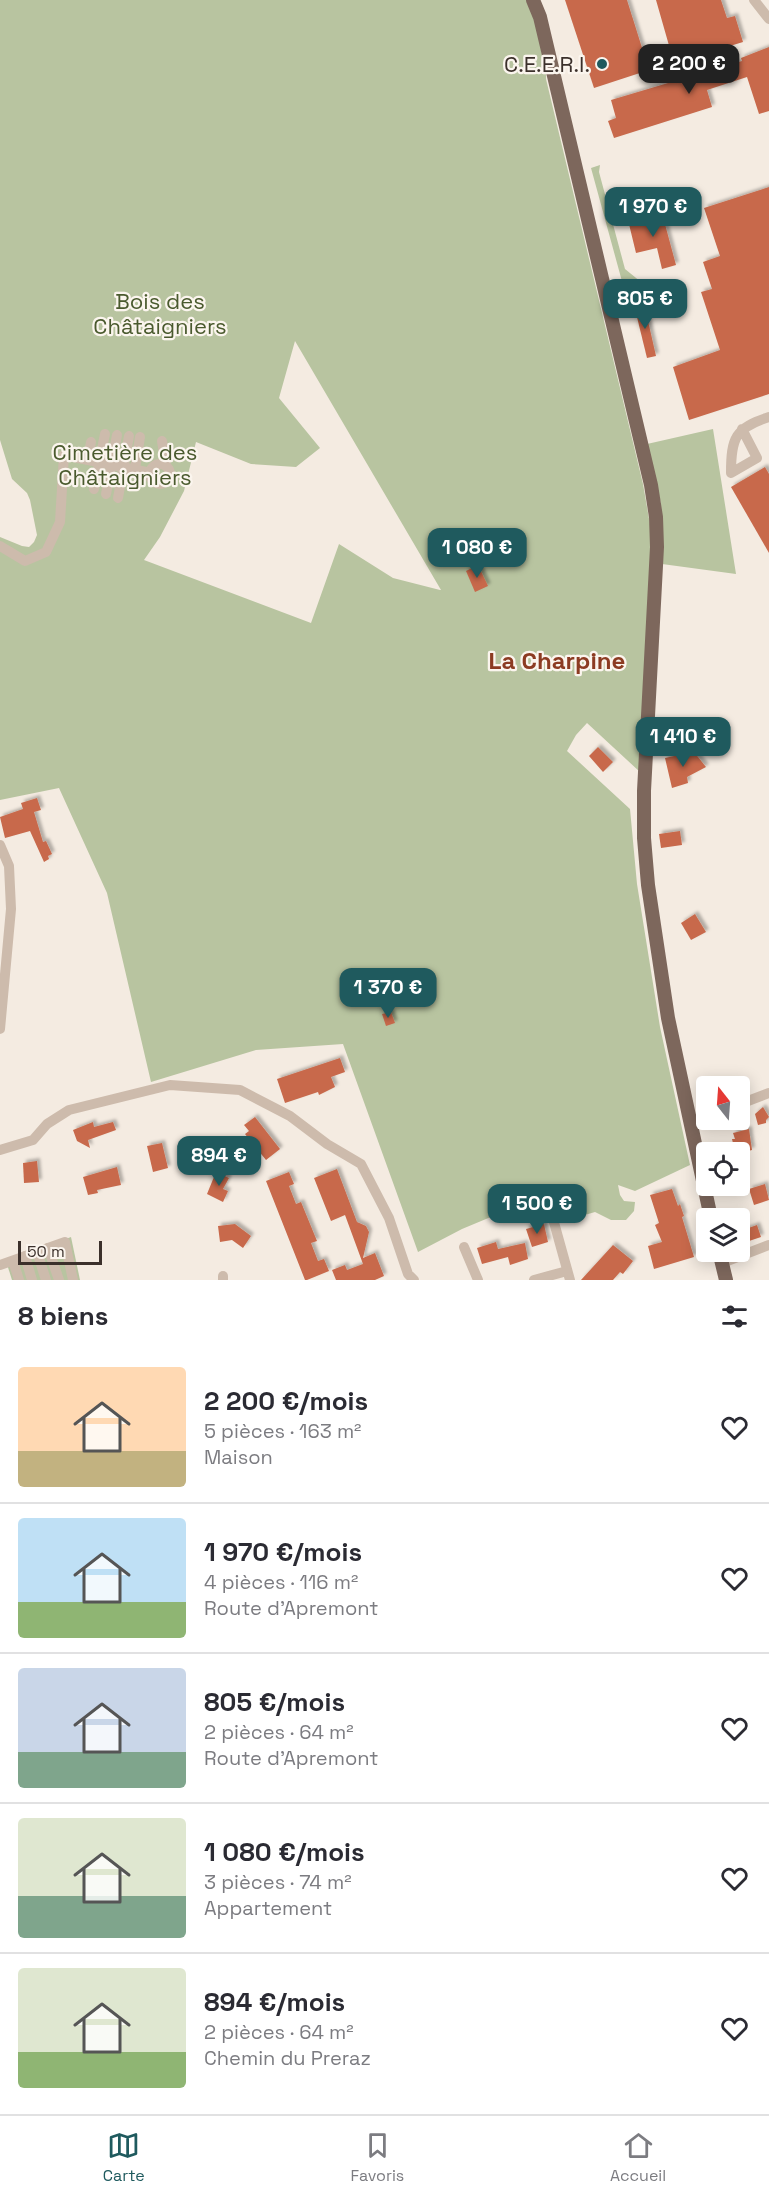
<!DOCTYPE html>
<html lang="fr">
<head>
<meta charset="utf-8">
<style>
  :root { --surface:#fff; --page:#f2f2f3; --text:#2b2b33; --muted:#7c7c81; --line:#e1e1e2; --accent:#1f5a5e }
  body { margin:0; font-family:"Space Grotesk",sans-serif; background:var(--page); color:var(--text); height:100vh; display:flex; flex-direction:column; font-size:22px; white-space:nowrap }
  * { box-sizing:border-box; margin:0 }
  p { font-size:20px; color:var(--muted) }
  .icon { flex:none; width:33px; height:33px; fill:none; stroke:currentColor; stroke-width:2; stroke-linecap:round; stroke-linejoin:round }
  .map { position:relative; height:1280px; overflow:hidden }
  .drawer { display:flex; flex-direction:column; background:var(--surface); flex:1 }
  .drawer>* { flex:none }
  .needle { width:39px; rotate:343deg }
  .fabs { position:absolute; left:696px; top:1076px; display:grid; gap:12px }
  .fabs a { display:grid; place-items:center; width:54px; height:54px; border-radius:6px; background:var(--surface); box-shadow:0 3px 15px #0003; font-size:30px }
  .scale { position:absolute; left:18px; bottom:15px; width:84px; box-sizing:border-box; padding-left:6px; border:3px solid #3b302b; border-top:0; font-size:16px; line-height:21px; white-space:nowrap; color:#3b302b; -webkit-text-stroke:4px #fbf5ee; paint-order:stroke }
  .price { position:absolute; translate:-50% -51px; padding:0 14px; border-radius:12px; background:var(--accent); color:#fff; font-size:20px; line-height:39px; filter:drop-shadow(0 2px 3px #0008) }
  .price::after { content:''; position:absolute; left:50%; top:36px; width:18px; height:14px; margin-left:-9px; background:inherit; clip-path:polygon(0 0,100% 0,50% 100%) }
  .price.selected { background:#222; color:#fff }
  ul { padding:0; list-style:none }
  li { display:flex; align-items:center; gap:18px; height:150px; padding:0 18px }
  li+li { border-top:2px solid var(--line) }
  li span { display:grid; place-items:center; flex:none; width:168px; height:120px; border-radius:6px; color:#555 }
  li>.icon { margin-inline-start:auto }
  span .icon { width:72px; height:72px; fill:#fffc; stroke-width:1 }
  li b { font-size:26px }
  h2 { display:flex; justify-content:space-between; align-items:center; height:72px; padding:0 18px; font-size:26px }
  .menu { display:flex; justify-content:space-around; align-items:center; height:84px; border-top:2px solid var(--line); background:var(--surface); font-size:16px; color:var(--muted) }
  .menu a { display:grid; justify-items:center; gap:3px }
  .menu .selected { color:var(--accent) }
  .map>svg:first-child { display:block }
  .green { fill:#b8c4a0; fill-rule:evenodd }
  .building { fill:#c8694b; filter:url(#shadow) }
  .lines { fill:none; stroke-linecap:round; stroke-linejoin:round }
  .minor { stroke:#cdbbac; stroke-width:10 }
  .major { stroke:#7d675c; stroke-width:14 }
  .poi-dot { fill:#1f5a5e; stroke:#fbf5ee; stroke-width:2 }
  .labels { text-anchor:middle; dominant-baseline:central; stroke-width:4.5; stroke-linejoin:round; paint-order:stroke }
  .poi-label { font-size:22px; fill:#3b302b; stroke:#fbf5ee; text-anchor:end }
  .park-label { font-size:22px; fill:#4a5a2e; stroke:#fbf5ee }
  .neighbourhood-label { font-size:24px; font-weight:bold; fill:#8c3b22; stroke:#fbf5ee }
</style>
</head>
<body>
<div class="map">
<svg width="769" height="1280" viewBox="0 0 769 1280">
  <defs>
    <filter id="shadow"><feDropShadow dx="3" dy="-3" stdDeviation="1.5" flood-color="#0004"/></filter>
  </defs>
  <rect width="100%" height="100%" fill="#f4ebe1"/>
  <g class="green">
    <path d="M 0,0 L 540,0 L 547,17 L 546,79 L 643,484 L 652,536 L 640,772 L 587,723 L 576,735 L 567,751 L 630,809 L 637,884 L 660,1027 L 690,1165 L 635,1191 L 618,1185 L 620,1195 L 624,1201 L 635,1202 L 634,1211 L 626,1220 L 611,1220 L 595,1212 L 561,1222 C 559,1211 558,1201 548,1193 L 462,1229 L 418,1252 L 343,1044 L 256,1050 L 151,1082 L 107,893 L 59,788 L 0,800 L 0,537 L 22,546 L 29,547 L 34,542 L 37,535 L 30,500 L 27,493 L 12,479 L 0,440 ZM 295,341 L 441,590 L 440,590 L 393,578 L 339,544 L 311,623 L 144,560 L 160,537 L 184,491 L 196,442 L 251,464 L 296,467 L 320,448 L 279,398 Z"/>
    <polygon points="600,165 599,172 625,269 641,282 623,285 591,168"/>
    <polygon points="713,429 736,574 662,564 661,504 647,444"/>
    <polygon points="71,1237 80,1280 12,1280 6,1261"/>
  </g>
  <g class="building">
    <polygon points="565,0 627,0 649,70 594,88"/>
    <polygon points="656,0 721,0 727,18 735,16 743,42 674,63"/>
    <polygon points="769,47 769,111 759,114 747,77 707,90 712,107 614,138 608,121 616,118 611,100 742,61 741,58"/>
    <polygon points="769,187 769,394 689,420 673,367 720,350 701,292 712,289 703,262 720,256 704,208"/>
    <polygon points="662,213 676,265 662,269 657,248 636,253 628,220"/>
    <polygon points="644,303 656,356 647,358 634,305"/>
    <polygon points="765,467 769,474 769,553 731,487"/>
    <polygon points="478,565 488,586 475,592 466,571"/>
    <polygon points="598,747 613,762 603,772 589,756"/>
    <polygon points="694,752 706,767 687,777 688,783 672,788 665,758 679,755 680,760"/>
    <polygon points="37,798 41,810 34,812 43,842 46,841 52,854 48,856 49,859 44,862 30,831 5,838 0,817 23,809 21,803"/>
    <polygon points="680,831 682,845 661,848 659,834"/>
    <polygon points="695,914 706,932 691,940 681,923"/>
    <polygon points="391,1012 395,1023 386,1026 382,1014"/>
    <polygon points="340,1058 345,1072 331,1077 335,1087 319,1095 318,1092 285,1103 277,1079"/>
    <polygon points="763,1107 769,1117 766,1120 766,1123 758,1125 755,1114"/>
    <polygon points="255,1117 280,1149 266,1160 245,1134 249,1131 244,1125"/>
    <polygon points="93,1122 94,1127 113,1122 116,1130 88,1140 90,1148 77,1141 73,1130"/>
    <polygon points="749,1129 752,1150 740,1153 735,1152 732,1139 735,1139 733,1133"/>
    <polygon points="162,1143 168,1168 153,1172 147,1146"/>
    <polygon points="37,1161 39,1182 24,1183 23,1163"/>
    <polygon points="117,1167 121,1185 97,1190 98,1193 88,1195 83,1177"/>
    <polygon points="337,1169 357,1222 366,1226 369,1232 363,1258 375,1253 384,1276 375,1280 336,1280 332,1270 345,1265 347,1270 363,1264 345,1215 331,1221 314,1178"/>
    <polygon points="216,1172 229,1178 223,1189 228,1191 223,1202 207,1194"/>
    <polygon points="289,1172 294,1184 289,1186 296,1204 301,1202 317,1241 311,1243 318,1261 324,1259 329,1271 307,1280 305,1280 266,1181"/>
    <polygon points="765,1184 769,1200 754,1205 749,1189"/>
    <polygon points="672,1189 678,1206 680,1204 684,1216 682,1217 694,1257 654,1269 648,1246 662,1242 655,1225 659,1223 650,1195"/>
    <polygon points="235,1224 251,1236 243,1248 232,1240 220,1242 218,1226"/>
    <polygon points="544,1224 548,1242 532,1247 526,1229"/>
    <polygon points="757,1225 761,1237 740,1244 740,1231"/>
    <polygon points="496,1242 498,1249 525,1243 528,1259 510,1265 508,1257 482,1264 477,1248"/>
    <polygon points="613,1245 633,1261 623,1274 620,1272 613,1280 581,1280"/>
  </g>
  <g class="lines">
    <g class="minor">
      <polyline points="754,0 769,19"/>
      <path d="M 742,429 L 757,458 L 731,473 C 731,438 735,428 769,417"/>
      <polyline points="162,441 166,466"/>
      <polyline points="88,459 91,442"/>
      <circle cx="160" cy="474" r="10"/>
      <polyline points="135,469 140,437"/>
      <polyline points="94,489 105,434"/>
      <polyline points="106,494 117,435"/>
      <polyline points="118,498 129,436"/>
      <polyline points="0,546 25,561 46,552 60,522 64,455 151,473"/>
      <polyline points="0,845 9,866 11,909 0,1029"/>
      <polyline points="740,1104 769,1093"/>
      <polyline points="690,1122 706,1116"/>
      <polyline points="0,1150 33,1140 47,1124 69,1110 170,1085 240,1090 290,1116 327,1144 361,1164 389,1218 408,1274 414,1280"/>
      <polyline points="550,1208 570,1280"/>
      <polyline points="464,1247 478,1280"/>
      <polyline points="48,1248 59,1280"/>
      <polyline points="37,1252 46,1280"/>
      <polyline points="25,1256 32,1280"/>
      <polyline points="13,1261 19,1280"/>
      <polyline points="722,1263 769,1245"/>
      <polyline points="0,1265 65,1242 73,1280"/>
      <polyline points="223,1276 223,1280"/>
      <polyline points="534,1280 567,1271"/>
    </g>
    <g class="major">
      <polyline points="533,0 540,17 651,485 656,517 657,547 644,791 644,838 648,885 668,1018 711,1218"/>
      <polyline points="719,1251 726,1280"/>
    </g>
  </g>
  <circle class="poi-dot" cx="602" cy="64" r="6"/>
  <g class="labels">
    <g class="poi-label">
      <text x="590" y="64">C.E.E.R.I.</text>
    </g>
    <g class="park-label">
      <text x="160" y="301">Bois des<tspan x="160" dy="25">Châtaigniers</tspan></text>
      <text x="125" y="452">Cimetière des<tspan x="125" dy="25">Châtaigniers</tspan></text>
    </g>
    <g class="neighbourhood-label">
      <text x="557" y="660">La Charpine</text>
    </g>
  </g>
</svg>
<div class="fabs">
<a><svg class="needle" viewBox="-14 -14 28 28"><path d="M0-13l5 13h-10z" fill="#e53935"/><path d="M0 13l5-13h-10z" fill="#7c7c81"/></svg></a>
<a><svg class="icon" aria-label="locate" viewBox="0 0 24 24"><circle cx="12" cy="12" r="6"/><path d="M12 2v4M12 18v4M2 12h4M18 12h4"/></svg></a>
<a><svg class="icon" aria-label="layers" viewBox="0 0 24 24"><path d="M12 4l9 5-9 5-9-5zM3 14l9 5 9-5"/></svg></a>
</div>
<div class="scale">50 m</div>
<b class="price selected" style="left:689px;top:95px">2 200 €</b>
<b class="price" style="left:653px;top:238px">1 970 €</b>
<b class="price" style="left:645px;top:330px">805 €</b>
<b class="price" style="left:477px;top:579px">1 080 €</b>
<b class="price" style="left:683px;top:768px">1 410 €</b>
<b class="price" style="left:388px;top:1019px">1 370 €</b>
<b class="price" style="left:219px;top:1187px">894 €</b>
<b class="price" style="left:537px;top:1235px">1 500 €</b>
</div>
<section class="drawer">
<h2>8 biens<svg class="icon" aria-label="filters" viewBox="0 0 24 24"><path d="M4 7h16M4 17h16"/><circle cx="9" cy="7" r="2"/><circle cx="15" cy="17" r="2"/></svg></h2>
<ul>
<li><span style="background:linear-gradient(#ffd9b3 70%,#c2b280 0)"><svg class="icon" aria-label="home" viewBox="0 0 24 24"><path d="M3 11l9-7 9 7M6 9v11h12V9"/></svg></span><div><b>2 200 €/mois</b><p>5 pièces · 163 m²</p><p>Maison</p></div><svg class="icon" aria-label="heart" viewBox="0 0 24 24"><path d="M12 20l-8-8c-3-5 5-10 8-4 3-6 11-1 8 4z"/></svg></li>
<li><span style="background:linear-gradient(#bfe0f5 70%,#8fb573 0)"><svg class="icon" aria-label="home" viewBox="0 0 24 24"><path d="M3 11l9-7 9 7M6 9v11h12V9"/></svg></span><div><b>1 970 €/mois</b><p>4 pièces · 116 m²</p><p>Route d'Apremont</p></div><svg class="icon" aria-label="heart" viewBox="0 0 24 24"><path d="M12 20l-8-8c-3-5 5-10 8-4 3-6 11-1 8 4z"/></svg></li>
<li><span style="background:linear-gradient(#c9d6e8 70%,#7fa58c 0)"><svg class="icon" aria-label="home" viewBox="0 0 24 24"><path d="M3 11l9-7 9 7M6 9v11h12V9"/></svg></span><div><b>805 €/mois</b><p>2 pièces · 64 m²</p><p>Route d'Apremont</p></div><svg class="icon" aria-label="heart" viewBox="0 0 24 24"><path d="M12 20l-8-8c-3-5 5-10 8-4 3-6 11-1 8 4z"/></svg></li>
<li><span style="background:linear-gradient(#dfe7d0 65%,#7fa58c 0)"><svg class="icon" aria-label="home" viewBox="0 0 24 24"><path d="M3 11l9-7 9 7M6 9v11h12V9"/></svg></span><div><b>1 080 €/mois</b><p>3 pièces · 74 m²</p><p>Appartement</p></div><svg class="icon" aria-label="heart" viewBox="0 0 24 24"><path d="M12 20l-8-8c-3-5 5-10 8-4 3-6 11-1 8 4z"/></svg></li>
<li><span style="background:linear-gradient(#dfe7d0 70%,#8fb573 0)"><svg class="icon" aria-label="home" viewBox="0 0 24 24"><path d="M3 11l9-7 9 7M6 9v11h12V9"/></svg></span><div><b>894 €/mois</b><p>2 pièces · 64 m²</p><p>Chemin du Preraz</p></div><svg class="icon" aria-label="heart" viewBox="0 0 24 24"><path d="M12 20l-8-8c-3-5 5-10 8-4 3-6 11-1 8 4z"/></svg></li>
</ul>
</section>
<nav class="menu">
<a class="selected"><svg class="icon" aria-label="map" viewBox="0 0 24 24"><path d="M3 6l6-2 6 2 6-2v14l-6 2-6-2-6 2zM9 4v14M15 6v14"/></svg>Carte</a>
<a><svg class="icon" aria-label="saved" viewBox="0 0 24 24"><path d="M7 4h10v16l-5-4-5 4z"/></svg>Favoris</a>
<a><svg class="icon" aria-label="home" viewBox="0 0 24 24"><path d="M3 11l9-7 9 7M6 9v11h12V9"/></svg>Accueil</a>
</nav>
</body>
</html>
